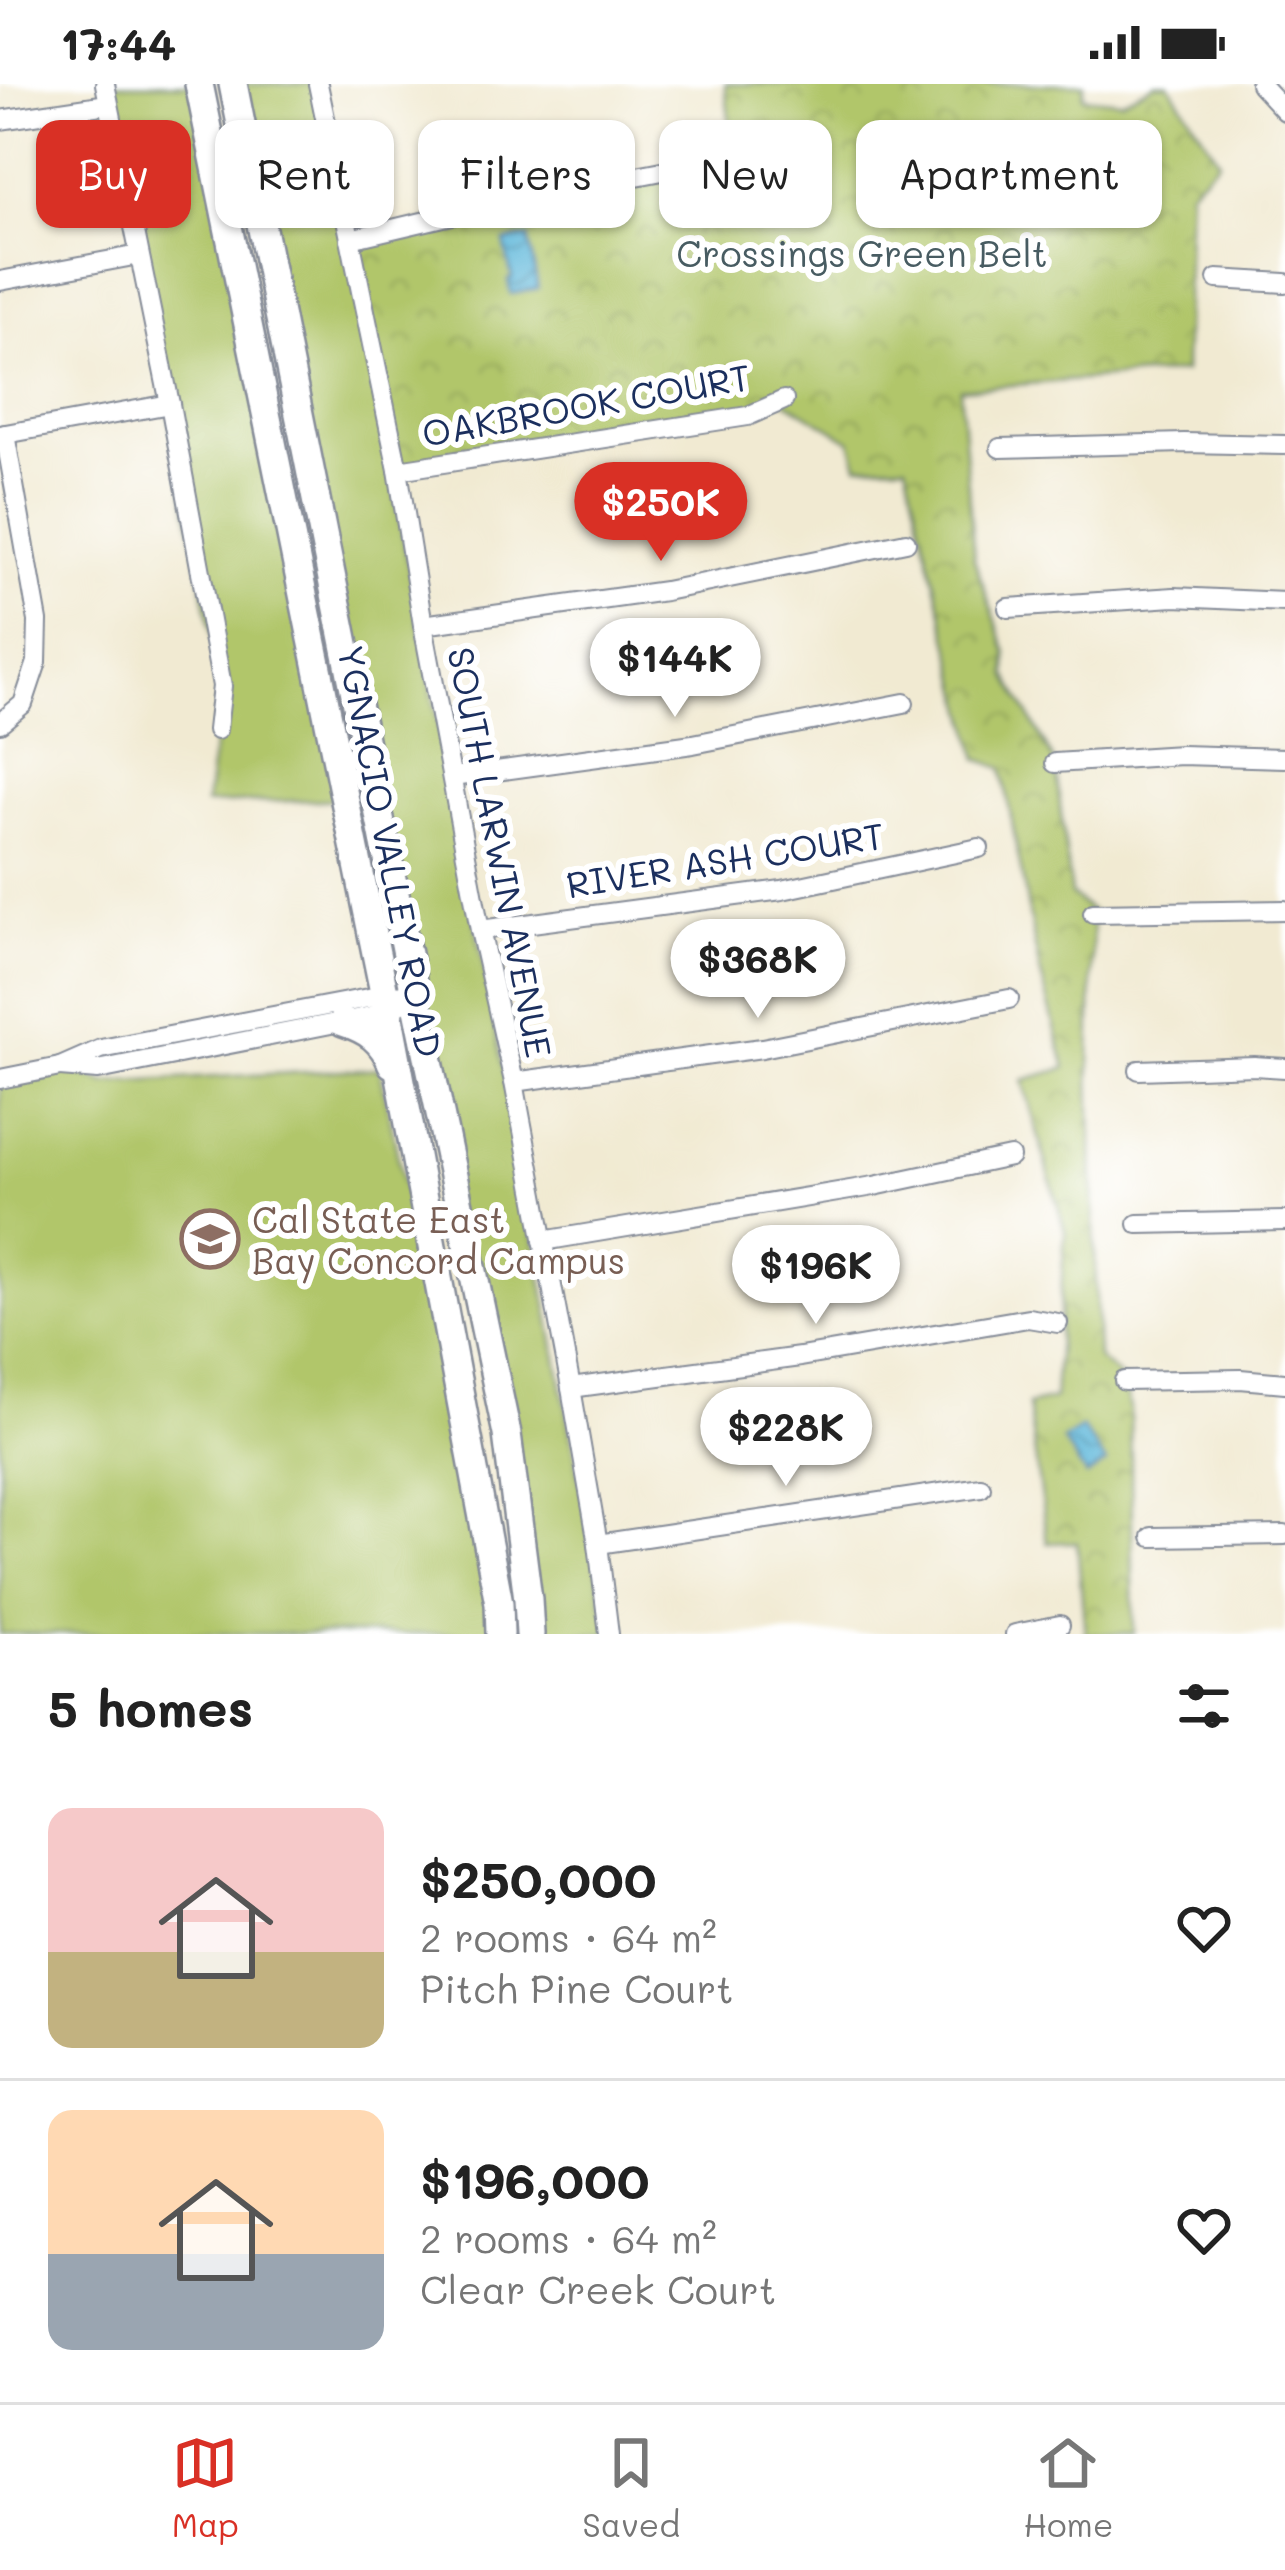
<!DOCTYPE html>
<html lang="en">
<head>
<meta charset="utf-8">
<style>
  :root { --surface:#fff; --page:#f6f6f6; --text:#222; --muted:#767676; --line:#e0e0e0; --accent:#d93025 }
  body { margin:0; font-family:Mali,sans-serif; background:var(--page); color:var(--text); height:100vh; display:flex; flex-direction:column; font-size:45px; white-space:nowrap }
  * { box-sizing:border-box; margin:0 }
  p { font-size:39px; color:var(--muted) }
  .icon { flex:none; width:66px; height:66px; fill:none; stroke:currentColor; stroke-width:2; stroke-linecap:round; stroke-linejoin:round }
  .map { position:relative; height:1550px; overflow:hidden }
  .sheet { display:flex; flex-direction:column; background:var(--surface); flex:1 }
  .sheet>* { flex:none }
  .guide { position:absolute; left:36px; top:36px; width:1215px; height:108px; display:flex; gap:24px }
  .price { position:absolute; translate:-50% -102px; padding:0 27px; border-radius:42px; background:#fff; color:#222; font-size:39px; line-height:78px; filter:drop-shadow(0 3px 6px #0008) }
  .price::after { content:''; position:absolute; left:50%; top:72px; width:36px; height:27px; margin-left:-18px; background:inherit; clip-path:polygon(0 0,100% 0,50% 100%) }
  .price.current { background:var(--accent); color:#fff }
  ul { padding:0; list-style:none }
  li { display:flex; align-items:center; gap:36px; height:300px; padding:0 48px }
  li+li { border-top:3px solid var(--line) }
  li span { display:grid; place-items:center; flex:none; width:336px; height:240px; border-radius:24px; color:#555 }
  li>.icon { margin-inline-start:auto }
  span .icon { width:144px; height:144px; fill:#fffc; stroke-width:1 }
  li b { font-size:51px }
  h2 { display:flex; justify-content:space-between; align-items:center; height:144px; padding:0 48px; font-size:51px }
  .chip { padding:0 42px; border-radius:24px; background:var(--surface); box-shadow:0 3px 9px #0004; font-size:42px; line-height:108px }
  .chip.current { background:var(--accent); color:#fff }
  .status { display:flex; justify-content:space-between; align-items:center; height:84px; padding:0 60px; background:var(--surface); direction:ltr }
  .status svg { height:33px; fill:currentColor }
  .dock { display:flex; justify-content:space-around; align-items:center; height:168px; border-top:3px solid var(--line); background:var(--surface); font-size:33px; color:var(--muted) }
  .dock a { display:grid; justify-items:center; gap:6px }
  .dock .current { color:var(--accent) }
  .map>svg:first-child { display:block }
  .grass { fill:#b1c66b; stroke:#667a64; stroke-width:3 }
  .park { fill:url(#park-crowns); stroke:#667a64; stroke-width:3 }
  .water { fill:url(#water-waves); stroke:#3c739c; stroke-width:3 }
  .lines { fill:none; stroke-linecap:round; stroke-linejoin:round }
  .minor-casing { stroke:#868c98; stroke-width:22 }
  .highway-casing { stroke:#868c98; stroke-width:32 }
  .minor { stroke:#fff; stroke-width:18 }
  .highway { stroke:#fff; stroke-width:27 }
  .labels { text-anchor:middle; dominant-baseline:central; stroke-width:12; stroke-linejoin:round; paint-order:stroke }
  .park-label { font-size:36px; fill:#485c62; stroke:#fff }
  .street-label { font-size:36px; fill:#1b2f5e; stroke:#fff }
  .education-label { font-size:36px; fill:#785e54; stroke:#fff; text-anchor:start }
</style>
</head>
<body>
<div class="status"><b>17:44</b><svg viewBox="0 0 49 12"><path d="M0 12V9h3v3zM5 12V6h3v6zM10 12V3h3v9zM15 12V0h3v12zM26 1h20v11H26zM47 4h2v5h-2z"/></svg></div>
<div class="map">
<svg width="1285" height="1550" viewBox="0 0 1285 1550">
  <defs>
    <pattern id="park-crowns" width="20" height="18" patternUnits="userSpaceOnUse" patternTransform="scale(3)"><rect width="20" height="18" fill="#b1c66b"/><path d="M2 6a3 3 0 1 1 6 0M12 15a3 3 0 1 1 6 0" fill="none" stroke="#98aa5f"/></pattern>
    <pattern id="water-waves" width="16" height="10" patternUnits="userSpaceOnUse" patternTransform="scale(3)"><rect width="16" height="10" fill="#5db7da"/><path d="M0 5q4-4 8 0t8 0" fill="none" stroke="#4c95b4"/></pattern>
  </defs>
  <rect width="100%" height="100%" fill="#fff"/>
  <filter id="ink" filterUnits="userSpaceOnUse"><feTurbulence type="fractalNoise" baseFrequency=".00833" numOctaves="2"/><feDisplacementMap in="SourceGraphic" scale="24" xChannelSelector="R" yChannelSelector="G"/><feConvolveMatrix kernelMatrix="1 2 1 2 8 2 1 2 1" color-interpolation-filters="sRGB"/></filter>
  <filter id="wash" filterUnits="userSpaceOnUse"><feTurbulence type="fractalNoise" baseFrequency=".004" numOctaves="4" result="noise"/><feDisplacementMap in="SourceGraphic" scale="48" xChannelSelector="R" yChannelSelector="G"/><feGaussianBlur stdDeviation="2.7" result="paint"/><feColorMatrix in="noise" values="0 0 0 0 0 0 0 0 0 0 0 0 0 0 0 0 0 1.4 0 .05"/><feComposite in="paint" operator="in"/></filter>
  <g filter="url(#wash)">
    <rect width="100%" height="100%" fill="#f1ead2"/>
    <g class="grass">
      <polygon points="105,0 199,0 344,715 206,720 222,602"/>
      <polygon points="233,0 318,0 609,1550 530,1550 528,1515"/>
      <polygon points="60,983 105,999 380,984 403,1097 463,1335 500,1550 0,1550 0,995"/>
    </g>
    <polygon class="park" points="725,0 1084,0 1083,13 1121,17 1155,0 1169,0 1219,76 1189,106 1184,288 960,305 974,475 1007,569 1007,591 1055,679 1071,811 1093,829 1090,987 1098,1274 1124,1297 1130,1325 1134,1550 1085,1550 1077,1458 1047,1459 1028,1321 1054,1315 1065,1148 1023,996 1066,984 1039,884 1002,684 978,675 906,380 858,381 851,357 784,316 398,386 350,155 533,112 710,87 731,50"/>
    <g class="water">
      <polygon points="528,153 538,204 511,210 508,196 512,194 504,158"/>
      <polygon points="1082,1344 1106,1379 1086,1392 1063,1356"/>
    </g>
  </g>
  <g filter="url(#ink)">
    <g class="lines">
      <g class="minor-casing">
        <g id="minor">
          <polyline points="105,0 170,320 222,602 217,646"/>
          <polyline points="318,0 398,386 423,541 480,846 514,998 571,1304 598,1460 609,1550"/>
          <polyline points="1260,0 1285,27"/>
          <polyline points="0,36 108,20"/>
          <polyline points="350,155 533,112 683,83 711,88"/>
          <polyline points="1217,195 1285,199"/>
          <polyline points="0,197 139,171"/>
          <polyline points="0,351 170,320"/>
          <polyline points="1000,364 1184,359 1285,361"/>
          <polyline points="398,386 748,332 784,316"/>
          <polyline points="1008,524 1174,513 1285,518"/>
          <polyline points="423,541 665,507 906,458"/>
          <polyline points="0,639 23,620 37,578 38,537 5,350"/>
          <polyline points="1055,679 1181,671 1285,674"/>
          <polyline points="452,693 693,660 904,619"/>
          <polyline points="1093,829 1285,826"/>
          <polyline points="480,846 782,806 979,764"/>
          <polygon points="415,910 388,928 366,933 98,986 60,983 101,965 384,911"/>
          <polyline points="1139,986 1254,982 1285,984"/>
          <polyline points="0,995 60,983"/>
          <polyline points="514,998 762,964 1009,915"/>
          <polyline points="1138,1140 1285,1137"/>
          <polyline points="543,1157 874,1102 1010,1073"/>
          <polyline points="1124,1297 1240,1295 1285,1299"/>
          <polyline points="571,1304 800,1273 1028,1234 1058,1239"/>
          <polyline points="1152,1453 1285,1451"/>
          <polyline points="598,1460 981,1403"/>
          <polyline points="1015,1550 1060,1541"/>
        </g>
      </g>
      <g class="highway-casing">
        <g id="highway">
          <polyline points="199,0 388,928 499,1519 500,1550"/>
          <polyline points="233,0 415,910 507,1350 528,1515 530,1550"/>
          <path d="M 343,938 C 368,946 382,956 392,980"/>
        </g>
      </g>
      <use href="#minor" class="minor"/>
      <use href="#highway" class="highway"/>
    </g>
  </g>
  <defs>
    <g id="school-ring" transform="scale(3)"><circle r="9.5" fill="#fff" stroke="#8d6e63" stroke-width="1.5"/><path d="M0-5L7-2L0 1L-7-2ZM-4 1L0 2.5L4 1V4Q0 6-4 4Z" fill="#8d6e63"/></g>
  </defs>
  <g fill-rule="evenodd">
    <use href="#school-ring" x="210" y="1155"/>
  </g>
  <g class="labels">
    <g class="park-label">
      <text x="862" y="168">Crossings Green Belt</text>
    </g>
    <g class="street-label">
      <text transform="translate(586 320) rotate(-10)">OAKBROOK COURT</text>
      <text transform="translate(391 767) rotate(79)">YGNACIO VALLEY ROAD</text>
      <text transform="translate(501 768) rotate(79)">SOUTH LARWIN AVENUE</text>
      <text transform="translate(725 775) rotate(-9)">RIVER ASH COURT</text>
    </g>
    <g class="education-label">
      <text x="252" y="1134">Cal State East<tspan x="252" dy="41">Bay Concord Campus</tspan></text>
    </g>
  </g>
</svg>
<b class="price current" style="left:661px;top:480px">$250K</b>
<b class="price" style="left:675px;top:636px">$144K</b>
<b class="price" style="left:758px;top:937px">$368K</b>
<b class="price" style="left:816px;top:1243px">$196K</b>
<b class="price" style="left:786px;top:1405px">$228K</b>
<div class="guide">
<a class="chip current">Buy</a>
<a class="chip">Rent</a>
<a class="chip">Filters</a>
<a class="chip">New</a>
<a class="chip">Apartment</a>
</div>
</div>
<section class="sheet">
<h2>5 homes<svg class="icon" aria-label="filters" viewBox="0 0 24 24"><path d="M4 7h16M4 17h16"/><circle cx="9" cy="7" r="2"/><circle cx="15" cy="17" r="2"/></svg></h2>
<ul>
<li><span style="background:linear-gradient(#f6c9c9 60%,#c2b280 0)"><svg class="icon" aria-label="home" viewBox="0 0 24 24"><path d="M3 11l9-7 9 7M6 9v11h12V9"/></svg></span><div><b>$250,000</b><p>2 rooms · 64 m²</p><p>Pitch Pine Court</p></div><svg class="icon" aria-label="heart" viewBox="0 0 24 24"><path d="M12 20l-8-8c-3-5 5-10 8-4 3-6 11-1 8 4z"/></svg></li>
<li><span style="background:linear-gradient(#ffd9b3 60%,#9aa5b1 0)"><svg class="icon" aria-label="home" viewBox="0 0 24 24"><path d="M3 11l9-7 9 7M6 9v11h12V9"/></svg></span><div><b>$196,000</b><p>2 rooms · 64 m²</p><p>Clear Creek Court</p></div><svg class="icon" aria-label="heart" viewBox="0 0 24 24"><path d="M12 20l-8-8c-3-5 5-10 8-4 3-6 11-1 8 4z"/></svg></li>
</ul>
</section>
<nav class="dock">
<a class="current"><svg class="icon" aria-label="map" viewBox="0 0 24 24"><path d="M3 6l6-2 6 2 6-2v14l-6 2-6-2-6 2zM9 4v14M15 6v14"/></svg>Map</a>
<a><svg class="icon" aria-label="saved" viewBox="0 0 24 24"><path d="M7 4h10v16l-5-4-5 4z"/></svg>Saved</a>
<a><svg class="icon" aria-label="home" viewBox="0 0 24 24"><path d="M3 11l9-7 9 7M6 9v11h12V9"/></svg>Home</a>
</nav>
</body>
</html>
